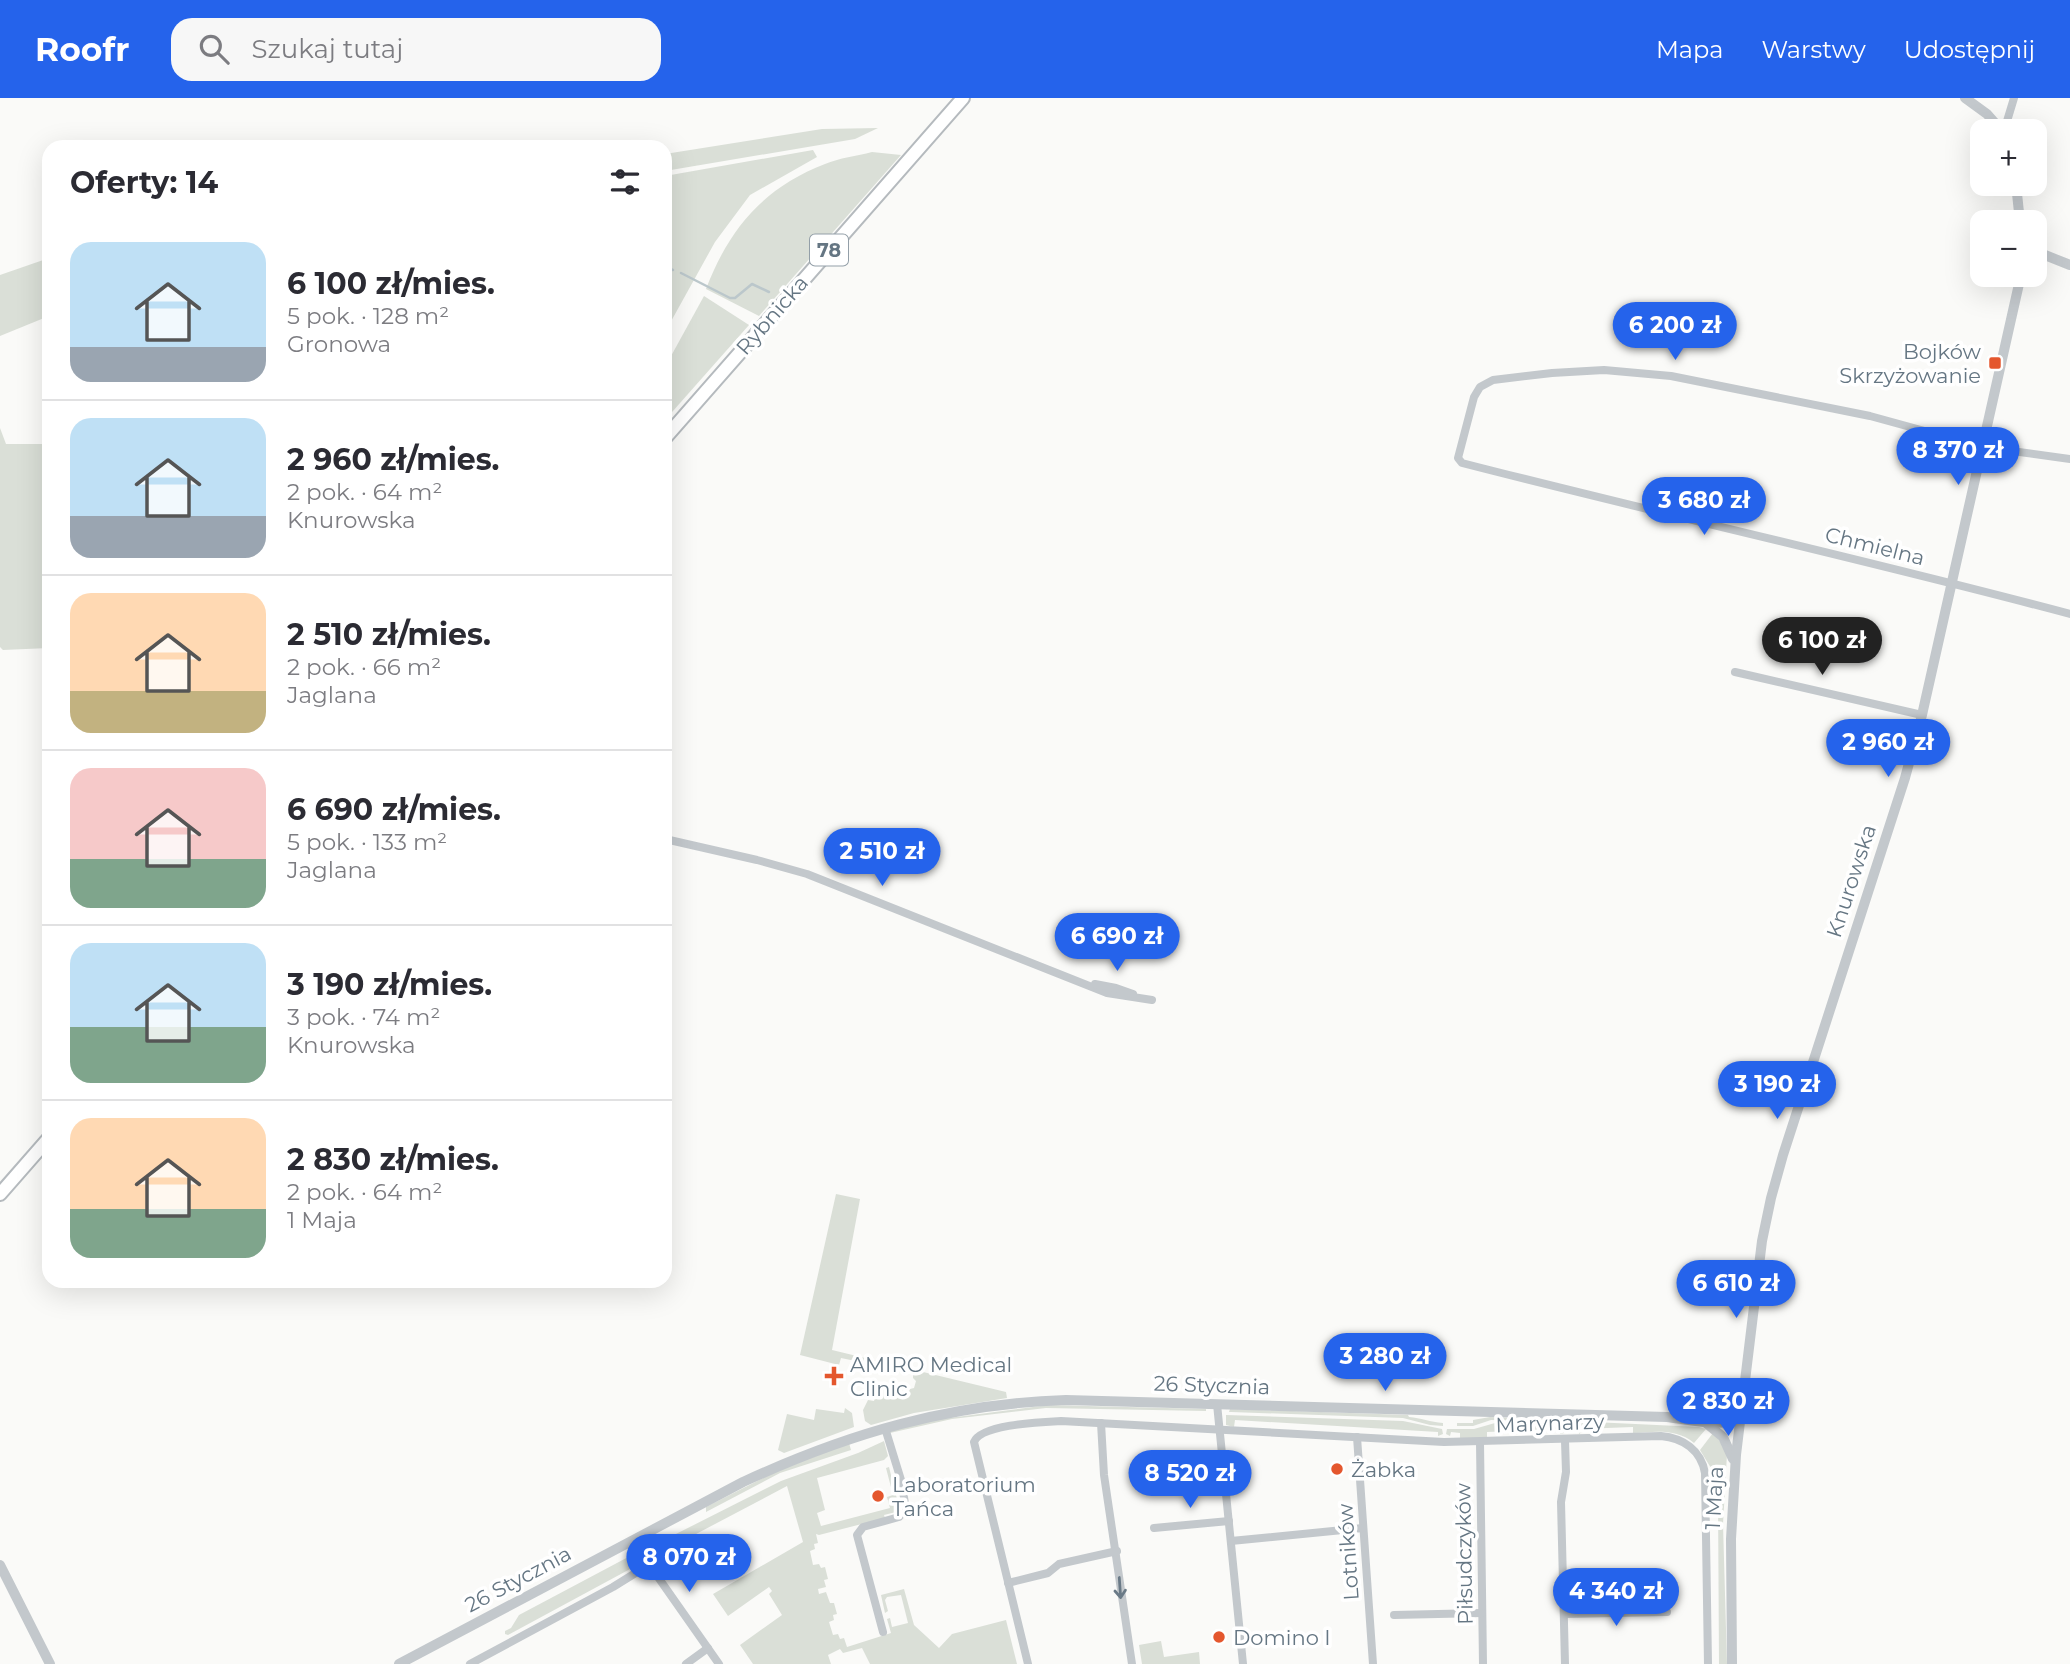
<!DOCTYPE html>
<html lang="pl">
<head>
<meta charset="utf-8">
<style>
  :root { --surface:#fff; --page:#f7f7f7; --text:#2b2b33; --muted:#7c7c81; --line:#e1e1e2; --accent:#2563eb }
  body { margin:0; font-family:Montserrat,sans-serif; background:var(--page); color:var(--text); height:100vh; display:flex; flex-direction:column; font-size:26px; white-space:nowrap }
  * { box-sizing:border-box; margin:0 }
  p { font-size:23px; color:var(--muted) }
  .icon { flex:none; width:38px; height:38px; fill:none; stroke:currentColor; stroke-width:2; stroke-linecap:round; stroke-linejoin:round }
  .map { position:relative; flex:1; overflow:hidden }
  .details { position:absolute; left:42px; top:42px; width:630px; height:1148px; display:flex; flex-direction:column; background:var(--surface); border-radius:21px; box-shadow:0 7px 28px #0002 }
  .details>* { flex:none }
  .tools { position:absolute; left:1970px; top:21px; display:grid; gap:14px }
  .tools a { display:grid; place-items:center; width:77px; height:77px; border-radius:14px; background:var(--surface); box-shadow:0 7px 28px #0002; font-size:35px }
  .price { position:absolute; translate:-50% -60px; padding:0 16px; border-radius:24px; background:var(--accent); color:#fff; font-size:23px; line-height:46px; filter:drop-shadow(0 2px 4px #0008) }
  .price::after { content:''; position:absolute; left:50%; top:42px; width:21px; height:16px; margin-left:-10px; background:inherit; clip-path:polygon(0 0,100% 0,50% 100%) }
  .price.active { background:#222; color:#fff }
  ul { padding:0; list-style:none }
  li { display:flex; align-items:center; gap:21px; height:175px; padding:0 28px }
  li+li { border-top:2px solid var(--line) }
  li span { display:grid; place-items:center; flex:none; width:196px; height:140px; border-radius:21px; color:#555 }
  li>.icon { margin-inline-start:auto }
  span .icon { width:84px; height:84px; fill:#fffc; stroke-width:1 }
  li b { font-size:30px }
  h2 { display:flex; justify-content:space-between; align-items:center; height:84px; padding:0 28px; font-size:30px }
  header { display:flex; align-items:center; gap:42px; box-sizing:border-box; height:98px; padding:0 35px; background:var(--accent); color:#fff }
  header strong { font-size:33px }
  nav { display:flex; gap:38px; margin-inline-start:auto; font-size:24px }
  .search { width:490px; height:63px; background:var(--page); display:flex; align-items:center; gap:18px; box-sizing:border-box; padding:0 24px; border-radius:21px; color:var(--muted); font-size:26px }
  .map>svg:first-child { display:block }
  .green { fill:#dadfd7 }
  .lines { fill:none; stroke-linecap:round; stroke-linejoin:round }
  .stream { stroke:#bbc7cb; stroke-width:2.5 }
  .primary-casing { stroke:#b5babe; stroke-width:16 }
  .minor { stroke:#c3c8cc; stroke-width:8 }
  .tertiary { stroke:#c3c8cc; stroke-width:10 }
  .primary { stroke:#fff; stroke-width:12 }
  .oneway { stroke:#6a7a87 }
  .poi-dot { fill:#e4572e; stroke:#fff; stroke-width:2.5 }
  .labels { text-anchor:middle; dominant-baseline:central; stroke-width:7; stroke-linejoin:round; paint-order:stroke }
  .shield { fill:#fff; stroke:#939fa8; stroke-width:2 }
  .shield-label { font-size:19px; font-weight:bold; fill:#657683 }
  .street-label { font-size:21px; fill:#657683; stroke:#fff }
  .poi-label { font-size:21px; fill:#657683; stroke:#fff; text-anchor:start }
</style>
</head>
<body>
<header>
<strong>Roofr</strong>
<div class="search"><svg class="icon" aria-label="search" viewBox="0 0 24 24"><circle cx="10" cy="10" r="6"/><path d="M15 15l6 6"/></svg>Szukaj tutaj</div>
<nav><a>Mapa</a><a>Warstwy</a><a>Udostępnij</a></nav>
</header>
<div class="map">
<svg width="2070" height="1566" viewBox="0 0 2070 1566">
  <rect width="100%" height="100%" fill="#fafaf8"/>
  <g class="green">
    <polygon points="878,30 855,41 665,73 665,56 822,31"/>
    <polygon points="813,52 817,59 750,97 715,144 669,227 665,227 665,78"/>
    <path d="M 872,54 L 901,57 L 759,218 L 706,191 C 729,131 763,90 825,66 C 839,60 857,58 872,54 Z"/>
    <polygon points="49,160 49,218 0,238 0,177"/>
    <polygon points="704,198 749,227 665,322 665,269"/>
    <polygon points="0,330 6,346 49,346 49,400 47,404 49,410 49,550 3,552 0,549"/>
    <polygon points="836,1096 860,1101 832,1252 1006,1294 1007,1300 914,1315 871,1327 865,1323 863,1312 868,1302 874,1303 878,1289 908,1296 910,1291 914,1290 916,1283 913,1280 913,1275 841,1260 839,1267 800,1257"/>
    <polygon points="1048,1307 1206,1311 1206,1313 1046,1310 952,1321 890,1335 890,1332 941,1321"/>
    <polygon points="845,1310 852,1315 854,1329 784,1355 778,1352 787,1316 814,1322 816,1311 844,1315"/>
    <path d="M 1230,1311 L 1408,1317 L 1409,1319 C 1421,1320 1430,1324 1443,1325 L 1443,1328 L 1430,1327 L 1403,1320 L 1231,1314 L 1229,1314 Z"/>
    <polygon points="1226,1317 1403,1323 1442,1331 1443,1336 1438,1338 1438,1334 1235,1322 1234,1329 1226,1327"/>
    <path d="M 1490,1319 L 1699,1329 L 1706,1331 L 1694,1345 C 1676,1330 1655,1334 1633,1335 L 1633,1329 L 1581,1331 L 1580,1336 L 1566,1326 L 1537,1323 L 1491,1322 L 1473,1328 L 1457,1328 L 1457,1325 L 1473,1325 L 1473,1322 Z"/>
    <polygon points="1495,1325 1565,1329 1568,1334 1560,1336 1560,1331 1487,1334 1487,1341 1460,1341 1460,1335 1451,1334 1450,1338 1446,1336 1447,1331 1474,1331"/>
    <polygon points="1713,1335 1718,1340 1727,1356 1723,1426 1727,1566 1719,1566 1718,1399 1712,1398 1711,1370 1700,1352"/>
    <polygon points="884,1343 888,1358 884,1362 817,1380 825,1412 817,1415 821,1428 890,1410 887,1399 893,1397 886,1370 889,1369 900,1413 884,1417 885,1420 819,1437 816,1436 818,1445 814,1446 815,1451 810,1453 813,1467 819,1466 821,1470 825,1469 828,1481 824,1482 826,1489 818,1491 819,1496 826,1494 830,1505 834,1505 837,1516 833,1517 834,1522 829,1524 833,1537 838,1536 840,1541 844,1540 847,1549 891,1535 887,1521 890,1520 892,1529 908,1525 901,1497 887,1499 885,1502 888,1513 885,1515 881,1497 904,1491 914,1527 939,1550 952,1536 1006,1522 1017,1566 870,1566 862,1550 843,1555 840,1551 828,1557 831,1566 753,1566 740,1547 782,1517 769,1496 772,1493 769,1489 728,1518 713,1496 803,1444 787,1388 662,1454 659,1449 662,1443 781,1383 858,1355"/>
    <polygon points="849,1345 851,1352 780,1375 706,1414 706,1409 777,1373"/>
    <polygon points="632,1457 636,1459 638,1464 632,1470 508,1537 505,1536 505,1533 511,1530 519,1517"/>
    <polygon points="1161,1543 1164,1559 1199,1554 1200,1566 1142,1566 1139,1547"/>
  </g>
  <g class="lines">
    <g class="stream">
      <polyline points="668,170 673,172"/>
      <polyline points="681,175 730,200 735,200 752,186 769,194"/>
    </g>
    <g class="primary-casing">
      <g id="primary">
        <polyline points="665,340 963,0"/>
        <polyline points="0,1096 49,1040"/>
      </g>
    </g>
    <g class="minor">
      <polyline points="2004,33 2014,0"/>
      <path d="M 2070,361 L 1983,349 L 1870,318 L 1671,278 L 1604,272 L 1552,275 L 1493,282 L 1480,289 L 1474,299 L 1458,360 L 1462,365 C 1664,417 1868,462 2070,516"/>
      <polyline points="1735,574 1922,617"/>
      <polyline points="665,741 757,762 807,776 1107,895 1152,902"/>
      <polyline points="1095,886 1116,890 1133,896"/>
      <polyline points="1217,1306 1243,1566"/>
      <polyline points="1101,1325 1104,1377 1132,1566"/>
      <polyline points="1357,1339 1373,1566"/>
      <polyline points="1565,1343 1566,1374 1561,1404 1565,1566"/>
      <polyline points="1480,1345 1483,1566"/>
      <polyline points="1154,1430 1229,1423"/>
      <polyline points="635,1441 646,1462 719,1566"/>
      <polyline points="1231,1443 1363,1430"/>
      <polyline points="1008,1485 1048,1475 1059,1466 1117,1453"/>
      <polyline points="1564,1516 1667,1514"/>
      <polyline points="1394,1517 1482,1515"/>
      <polyline points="883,1534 857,1437 863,1429 899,1419 906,1411 901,1382 885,1330"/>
      <polyline points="470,1566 613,1489 650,1466"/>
      <polyline points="686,1566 708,1550"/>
      <path d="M 1028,1566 L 974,1344 C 981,1326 1042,1324 1061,1323 L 1444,1344 L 1661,1338 C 1683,1340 1701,1352 1705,1375 L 1708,1566"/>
    </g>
    <g class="tertiary">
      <polyline points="1965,0 1987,16 2002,33"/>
      <polyline points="2016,86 2020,124"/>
      <polyline points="2035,153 2070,167"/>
      <polyline points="1687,1317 1727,1315 1740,1319"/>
      <polyline points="1706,1325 1723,1339 1733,1361"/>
      <polyline points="0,1467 50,1566"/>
      <path d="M 399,1566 L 743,1384 C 849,1335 949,1306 1066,1302 L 1667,1319 C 1685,1321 1725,1331 1740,1319"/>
      <polyline points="1732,1566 1731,1441 1736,1357 1762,1143 1771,1100 1783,1057 1905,680 1922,617 2021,177"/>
    </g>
    <use href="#primary" class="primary"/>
  </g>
  <defs><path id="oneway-shaft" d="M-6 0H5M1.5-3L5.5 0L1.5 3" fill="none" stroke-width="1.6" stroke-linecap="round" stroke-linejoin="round" transform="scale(1.75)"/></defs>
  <use class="oneway" href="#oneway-shaft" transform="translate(1120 1490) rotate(86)"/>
  <g class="poi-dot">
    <rect x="1988" y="258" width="14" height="14" rx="3.5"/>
    <path d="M830.5 1267.5h7v7h7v7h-7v7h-7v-7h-7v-7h7z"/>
    <circle cx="1337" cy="1371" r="7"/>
    <circle cx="878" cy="1398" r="7"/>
    <circle cx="1219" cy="1539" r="7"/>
  </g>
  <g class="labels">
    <rect class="shield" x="810" y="136.5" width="38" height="31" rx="5"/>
    <g class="shield-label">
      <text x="829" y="152">78</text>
    </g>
    <g class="street-label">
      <text transform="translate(772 217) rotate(-49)">Rybnicka</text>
      <text transform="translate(1875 448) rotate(14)">Chmielna</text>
      <text transform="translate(1851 783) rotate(-72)">Knurowska</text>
      <text transform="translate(1212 1287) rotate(2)">26 Stycznia</text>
      <text transform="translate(1550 1325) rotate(-2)">Marynarzy</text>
      <text transform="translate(1714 1400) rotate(-87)">1 Maja</text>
      <text transform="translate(1348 1454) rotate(-94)">Lotników</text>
      <text transform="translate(1464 1456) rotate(-91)">Piłsudczyków</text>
      <text transform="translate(518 1481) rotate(-28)">26 Stycznia</text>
    </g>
    <g class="poi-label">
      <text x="1981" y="253" text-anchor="end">Bojków<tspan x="1981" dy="24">Skrzyżowanie</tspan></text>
      <text x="850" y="1266">AMIRO Medical<tspan x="850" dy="24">Clinic</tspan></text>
      <text x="1351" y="1371">Żabka</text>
      <text x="892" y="1386">Laboratorium<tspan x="892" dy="24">Tańca</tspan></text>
      <text x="1233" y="1539">Domino I</text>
    </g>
  </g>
</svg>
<div class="tools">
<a>+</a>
<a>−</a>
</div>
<b class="price" style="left:1675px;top:264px">6 200 zł</b>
<b class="price" style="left:1958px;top:389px">8 370 zł</b>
<b class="price" style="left:1704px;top:439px">3 680 zł</b>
<b class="price active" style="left:1822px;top:579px">6 100 zł</b>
<b class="price" style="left:1888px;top:681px">2 960 zł</b>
<b class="price" style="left:882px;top:790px">2 510 zł</b>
<b class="price" style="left:1117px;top:875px">6 690 zł</b>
<b class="price" style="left:1777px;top:1023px">3 190 zł</b>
<b class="price" style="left:1736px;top:1222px">6 610 zł</b>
<b class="price" style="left:1385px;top:1295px">3 280 zł</b>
<b class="price" style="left:1728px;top:1340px">2 830 zł</b>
<b class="price" style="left:1190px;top:1412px">8 520 zł</b>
<b class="price" style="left:689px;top:1496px">8 070 zł</b>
<b class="price" style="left:1616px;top:1530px">4 340 zł</b>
<section class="details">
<h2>Oferty: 14<svg class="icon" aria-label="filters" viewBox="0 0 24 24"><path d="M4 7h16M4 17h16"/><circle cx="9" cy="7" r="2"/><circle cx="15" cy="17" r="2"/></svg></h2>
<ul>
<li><span style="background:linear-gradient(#bfe0f5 75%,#9aa5b1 0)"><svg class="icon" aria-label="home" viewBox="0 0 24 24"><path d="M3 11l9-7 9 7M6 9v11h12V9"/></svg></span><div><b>6 100 zł/mies.</b><p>5 pok. · 128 m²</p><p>Gronowa</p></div></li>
<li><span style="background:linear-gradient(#bfe0f5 70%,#9aa5b1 0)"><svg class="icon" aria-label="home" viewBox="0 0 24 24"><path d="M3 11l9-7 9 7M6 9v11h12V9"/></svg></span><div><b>2 960 zł/mies.</b><p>2 pok. · 64 m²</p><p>Knurowska</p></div></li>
<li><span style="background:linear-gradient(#ffd9b3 70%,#c2b280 0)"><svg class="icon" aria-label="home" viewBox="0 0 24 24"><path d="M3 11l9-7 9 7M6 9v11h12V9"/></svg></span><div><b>2 510 zł/mies.</b><p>2 pok. · 66 m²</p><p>Jaglana</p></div></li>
<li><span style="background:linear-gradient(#f6c9c9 65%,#7fa58c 0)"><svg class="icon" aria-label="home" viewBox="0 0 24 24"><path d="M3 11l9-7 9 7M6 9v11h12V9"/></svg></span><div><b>6 690 zł/mies.</b><p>5 pok. · 133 m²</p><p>Jaglana</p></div></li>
<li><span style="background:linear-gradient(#bfe0f5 60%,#7fa58c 0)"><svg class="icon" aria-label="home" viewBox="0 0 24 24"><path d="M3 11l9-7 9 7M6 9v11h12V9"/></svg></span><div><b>3 190 zł/mies.</b><p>3 pok. · 74 m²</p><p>Knurowska</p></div></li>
<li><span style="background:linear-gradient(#ffd9b3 65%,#7fa58c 0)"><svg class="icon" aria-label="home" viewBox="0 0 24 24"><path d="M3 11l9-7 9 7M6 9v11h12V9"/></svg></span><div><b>2 830 zł/mies.</b><p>2 pok. · 64 m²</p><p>1 Maja</p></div></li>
</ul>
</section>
</div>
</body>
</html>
